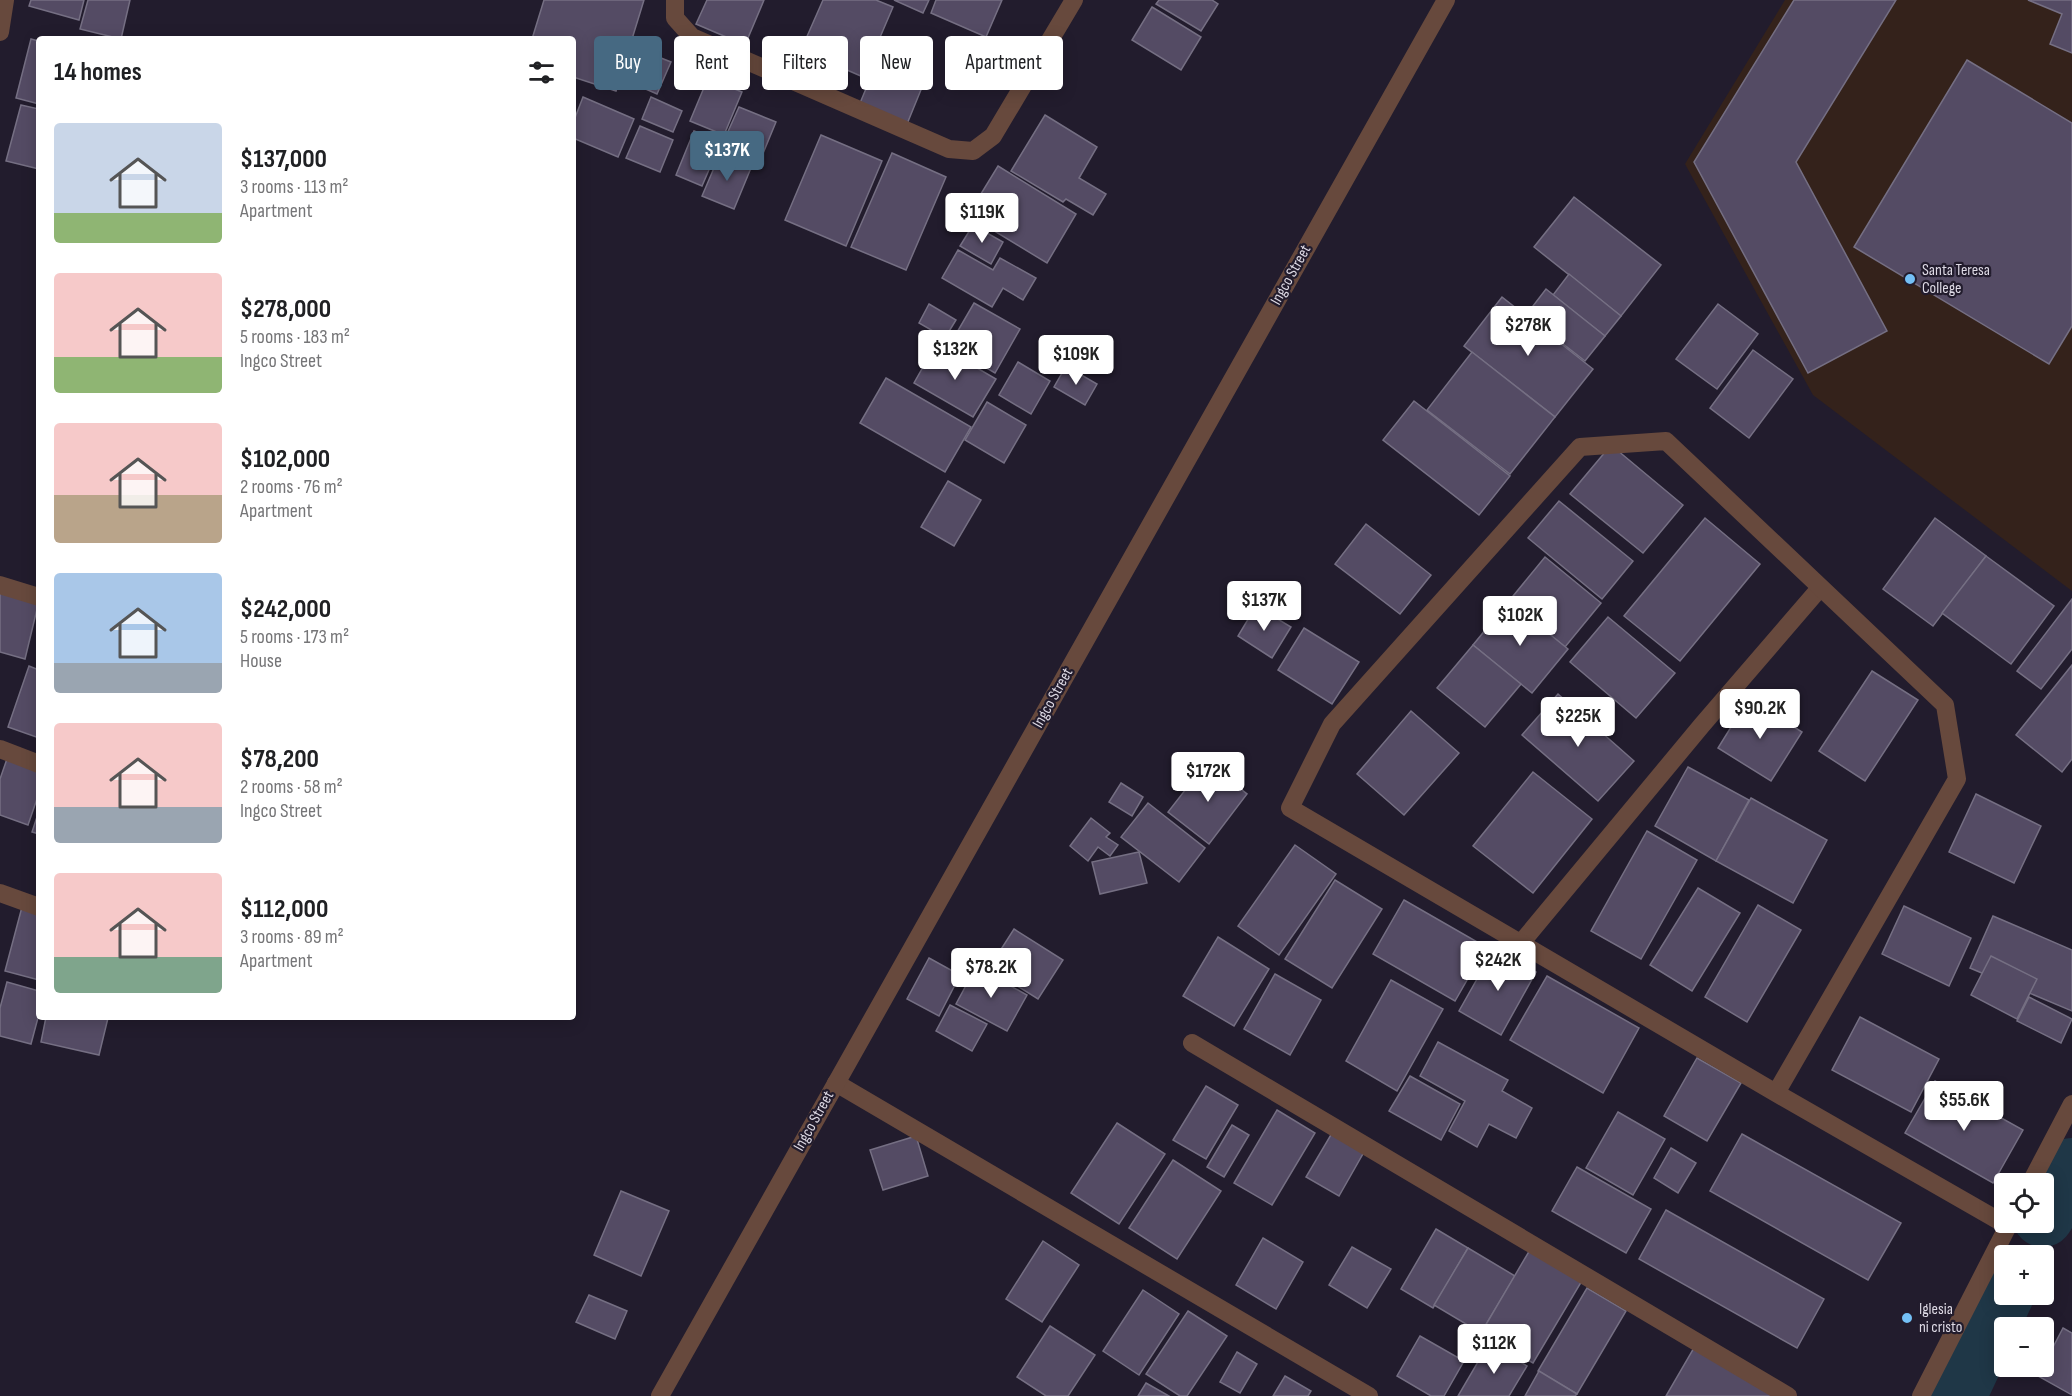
<!DOCTYPE html>
<html lang="en">
<head>
<meta charset="utf-8">
<style>
  :root { --surface:#fff; --page:#f6f6f6; --text:#202124; --muted:#757577; --accent:#466982 }
  body { margin:0; font-family:"Sofia Sans Condensed",sans-serif; background:var(--page); color:var(--text); height:100vh; display:flex; flex-direction:column; font-size:22px; white-space:nowrap }
  * { box-sizing:border-box; margin:0 }
  p { font-size:20px; color:var(--muted) }
  .icon { flex:none; width:33px; height:33px; fill:none; stroke:currentColor; stroke-width:2; stroke-linecap:round; stroke-linejoin:round }
  .map { position:relative; flex:1; overflow:hidden }
  .panel { position:absolute; left:36px; top:36px; width:540px; height:984px; display:flex; flex-direction:column; background:var(--surface); border-radius:6px; box-shadow:0 3px 15px #0003 }
  .panel>* { flex:none }
  .top-card { position:absolute; left:594px; top:36px; width:570px; height:54px; display:flex; gap:12px }
  .controls { position:absolute; left:1994px; top:1173px; display:grid; gap:12px }
  .controls a { display:grid; place-items:center; width:60px; height:60px; border-radius:6px; background:var(--surface); box-shadow:0 3px 15px #0003; font-size:30px }
  .price { position:absolute; translate:-50% -51px; padding:0 14px; border-radius:6px; background:#fff; color:#222; font-size:20px; line-height:39px; filter:drop-shadow(0 2px 3px #0008) }
  .price::after { content:''; position:absolute; left:50%; top:36px; width:18px; height:14px; margin-left:-9px; background:inherit; clip-path:polygon(0 0,100% 0,50% 100%) }
  .price.on { background:var(--accent); color:#fff }
  ul { padding:0; list-style:none }
  li { display:flex; align-items:center; gap:18px; height:150px; padding:0 18px }
  li span { display:grid; place-items:center; flex:none; width:168px; height:120px; border-radius:6px; color:#555 }
  li>.icon { margin-inline-start:auto }
  span .icon { width:72px; height:72px; fill:#fffc; stroke-width:1 }
  li b { font-size:26px }
  h2 { display:flex; justify-content:space-between; align-items:center; height:72px; padding:0 18px; font-size:26px }
  .pill { padding:0 21px; border-radius:6px; background:var(--surface); box-shadow:0 3px 15px #0003; font-size:21px; line-height:54px }
  .pill.on { background:var(--accent); color:#fff }
  .map>svg:first-child { display:block }
  .education { fill:#34221b }
  .lines { fill:none; stroke-linecap:round; stroke-linejoin:round }
  .river { stroke:#1f3747; stroke-width:62 }
  .building { fill:#544b64; stroke:#756f83; stroke-width:1.5 }
  .minor { stroke:#67493d; stroke-width:18 }
  .tertiary { stroke:#67493d; stroke-width:18 }
  .poi-dot { fill:#74c0f6; stroke:#221c2d; stroke-width:2 }
  .labels { text-anchor:middle; dominant-baseline:central; stroke-width:4.5; stroke-linejoin:round; paint-order:stroke }
  .poi-label { font-size:16px; fill:#dedae5; stroke:#221c2d; text-anchor:start }
  .street-label { font-size:16px; fill:#dedae5; stroke:#221c2d }
</style>
</head>
<body>
<div class="map">
<svg width="2072" height="1396" viewBox="0 0 2072 1396">
  <rect width="100%" height="100%" fill="#221c2d"/>
  <polygon class="education" points="1785,0 2072,0 2072,591 1813,395 1685,164"/>
  <g class="lines">
    <g class="river">
      <polyline points="2043,1216 2072,1169"/>
      <polyline points="1955,1396 2004,1292"/>
    </g>
  </g>
  <g class="building">
    <polygon points="31,0 84,0 79,20 29,6"/>
    <polygon points="88,0 130,0 121,39 80,29"/>
    <polygon points="544,0 644,0 616,91 573,77 573,39 532,39"/>
    <polygon points="707,0 764,0 745,45 696,24"/>
    <polygon points="823,0 876,0 893,7 863,77 801,50"/>
    <polygon points="894,0 929,0 923,13"/>
    <polygon points="936,0 1002,0 986,37 931,13"/>
    <polygon points="1159,0 1212,0 1218,4 1201,31 1156,4"/>
    <polygon points="1794,0 1896,0 1796,162 1887,331 1808,373 1694,162"/>
    <polygon points="2028,0 2072,0 2072,53 2050,44 2062,14"/>
    <polygon points="1152,7 1201,37 1181,70 1132,40"/>
    <polygon points="31,39 39,41 39,104 16,98"/>
    <polygon points="636,48 671,62 657,94 623,79"/>
    <polygon points="878,60 925,80 907,124 860,103"/>
    <polygon points="1967,60 2072,123 2072,326 2049,364 1854,247"/>
    <polygon points="708,78 742,92 724,135 690,121"/>
    <polygon points="583,97 634,119 618,157 573,138 573,123"/>
    <polygon points="651,97 682,111 673,132 642,119"/>
    <polygon points="21,105 39,109 39,169 6,161"/>
    <polygon points="739,107 776,122 759,163 721,147"/>
    <polygon points="1045,115 1097,147 1079,178 1106,194 1093,215 1066,199 1063,202 1011,171"/>
    <polygon points="640,126 673,140 660,172 626,158"/>
    <polygon points="694,131 721,142 702,186 676,175"/>
    <polygon points="821,135 882,161 846,246 785,220"/>
    <polygon points="892,153 946,177 906,270 851,247"/>
    <polygon points="720,154 751,168 734,209 702,196"/>
    <polygon points="998,166 1076,214 1047,263 968,215"/>
    <polygon points="1574,197 1661,265 1621,316 1534,247"/>
    <polygon points="973,225 1003,242 991,264 960,246"/>
    <polygon points="958,250 993,270 1000,258 1036,278 1023,300 1003,288 992,307 942,278"/>
    <polygon points="1569,274 1621,316 1605,336 1553,295"/>
    <polygon points="1546,289 1605,336 1585,361 1526,315"/>
    <polygon points="1502,297 1593,369 1555,417 1464,346"/>
    <polygon points="974,303 1020,329 995,373 949,346"/>
    <polygon points="929,304 956,320 945,338 919,323"/>
    <polygon points="1718,304 1758,334 1717,389 1676,359"/>
    <polygon points="936,344 996,379 973,417 914,383"/>
    <polygon points="1753,350 1793,379 1749,438 1710,408"/>
    <polygon points="1472,352 1555,417 1510,474 1427,410"/>
    <polygon points="1018,362 1050,381 1031,414 999,395"/>
    <polygon points="1066,366 1097,384 1085,405 1054,387"/>
    <polygon points="886,378 971,427 945,472 860,423"/>
    <polygon points="1414,401 1510,476 1479,515 1383,440"/>
    <polygon points="987,402 1026,425 1004,463 965,440"/>
    <polygon points="1611,445 1683,505 1643,553 1570,494"/>
    <polygon points="948,481 981,500 954,546 921,527"/>
    <polygon points="1559,501 1633,561 1602,599 1528,538"/>
    <polygon points="1705,518 1760,564 1680,661 1624,616"/>
    <polygon points="1935,518 1986,556 1933,626 1883,589"/>
    <polygon points="1366,524 1431,575 1400,614 1335,564"/>
    <polygon points="1986,556 2054,606 2011,664 1942,613"/>
    <polygon points="1545,557 1601,603 1565,647 1509,601"/>
    <polygon points="0,591 39,601 25,659 0,652"/>
    <polygon points="2072,599 2072,649 2041,689 2017,671"/>
    <polygon points="1509,601 1568,649 1532,693 1473,645"/>
    <polygon points="1256,606 1291,627 1272,658 1238,636"/>
    <polygon points="1608,617 1675,673 1636,718 1570,662"/>
    <polygon points="1304,628 1359,662 1332,704 1278,670"/>
    <polygon points="1473,645 1521,684 1485,727 1437,688"/>
    <polygon points="2072,665 2072,759 2062,772 2016,735"/>
    <polygon points="29,666 39,670 39,738 8,727"/>
    <polygon points="1872,671 1918,700 1865,781 1819,751"/>
    <polygon points="1558,694 1634,761 1598,801 1522,735"/>
    <polygon points="1749,698 1802,732 1771,781 1718,748"/>
    <polygon points="1411,711 1459,753 1404,815 1357,774"/>
    <polygon points="8,756 39,767 39,793 28,825 0,815 0,779"/>
    <polygon points="1207,762 1247,794 1209,844 1168,812"/>
    <polygon points="1688,767 1749,800 1716,861 1655,826"/>
    <polygon points="1533,772 1592,819 1533,893 1473,846"/>
    <polygon points="1121,783 1143,797 1132,816 1109,802"/>
    <polygon points="1976,794 2041,826 2014,883 1949,852"/>
    <polygon points="1751,798 1827,840 1793,903 1716,861"/>
    <polygon points="1148,803 1205,848 1179,882 1121,837"/>
    <polygon points="39,811 39,834 32,832"/>
    <polygon points="1091,818 1110,833 1106,837 1118,845 1110,856 1098,847 1088,861 1070,846"/>
    <polygon points="1647,831 1697,860 1641,959 1591,931"/>
    <polygon points="1295,845 1336,874 1279,955 1238,926"/>
    <polygon points="1139,852 1147,883 1100,894 1092,862"/>
    <polygon points="1335,880 1382,909 1332,988 1285,959"/>
    <polygon points="1698,888 1740,913 1692,991 1650,965"/>
    <polygon points="1404,900 1486,947 1455,1001 1373,954"/>
    <polygon points="1758,905 1801,930 1747,1022 1705,997"/>
    <polygon points="1904,906 1971,938 1949,986 1882,954"/>
    <polygon points="22,907 39,912 39,980 5,971"/>
    <polygon points="1993,916 2072,950 2072,1011 1970,968"/>
    <polygon points="1014,929 1063,960 1038,999 989,968"/>
    <polygon points="1218,937 1269,969 1234,1026 1183,996"/>
    <polygon points="1494,949 1536,972 1501,1035 1459,1011"/>
    <polygon points="1991,956 2037,979 2017,1019 1971,995"/>
    <polygon points="929,958 960,975 939,1016 907,999"/>
    <polygon points="976,967 1027,995 1007,1031 956,1004"/>
    <polygon points="1275,974 1321,1000 1290,1055 1244,1029"/>
    <polygon points="1547,976 1639,1028 1603,1093 1510,1040"/>
    <polygon points="1391,980 1443,1009 1397,1091 1346,1061"/>
    <polygon points="7,982 39,991 39,1014 31,1044 0,1036 0,1008"/>
    <polygon points="2029,997 2072,1019 2061,1043 2017,1021"/>
    <polygon points="950,1005 987,1024 972,1051 936,1031"/>
    <polygon points="46,1017 108,1018 99,1055 41,1042"/>
    <polygon points="1860,1017 1939,1059 1911,1112 1832,1070"/>
    <polygon points="1438,1042 1508,1080 1502,1091 1532,1108 1516,1138 1489,1124 1477,1147 1449,1131 1465,1101 1420,1076"/>
    <polygon points="1697,1058 1741,1083 1707,1141 1664,1116"/>
    <polygon points="1410,1076 1460,1104 1441,1140 1389,1111"/>
    <polygon points="1935,1081 2023,1130 1993,1183 1905,1133"/>
    <polygon points="1206,1086 1238,1105 1206,1159 1173,1140"/>
    <polygon points="1277,1110 1315,1133 1272,1205 1234,1183"/>
    <polygon points="1618,1112 1665,1139 1633,1195 1586,1168"/>
    <polygon points="1117,1123 1165,1154 1119,1224 1071,1193"/>
    <polygon points="1232,1125 1249,1135 1224,1177 1207,1167"/>
    <polygon points="1332,1133 1364,1152 1339,1196 1306,1177"/>
    <polygon points="1742,1134 1901,1223 1868,1280 1710,1191"/>
    <polygon points="916,1136 928,1176 883,1190 870,1150"/>
    <polygon points="1671,1148 1696,1163 1678,1193 1654,1178"/>
    <polygon points="1173,1160 1221,1191 1177,1259 1129,1228"/>
    <polygon points="1577,1167 1651,1209 1626,1253 1552,1211"/>
    <polygon points="621,1191 669,1211 641,1276 594,1255"/>
    <polygon points="1666,1210 1824,1299 1797,1348 1639,1259"/>
    <polygon points="1436,1229 1468,1248 1433,1308 1401,1289"/>
    <polygon points="1263,1238 1303,1262 1276,1309 1236,1285"/>
    <polygon points="1043,1241 1079,1265 1042,1322 1006,1299"/>
    <polygon points="1352,1247 1391,1269 1367,1308 1329,1285"/>
    <polygon points="1468,1248 1515,1276 1481,1333 1434,1305"/>
    <polygon points="1531,1248 1583,1279 1533,1363 1481,1333"/>
    <polygon points="1587,1288 1626,1311 1577,1394 1538,1371"/>
    <polygon points="1143,1290 1179,1314 1139,1375 1103,1351"/>
    <polygon points="589,1295 627,1311 615,1339 576,1322"/>
    <polygon points="1188,1311 1227,1336 1187,1396 1180,1396 1146,1374"/>
    <polygon points="1050,1326 1095,1355 1068,1396 1046,1396 1017,1377"/>
    <polygon points="2063,1328 2072,1333 2072,1395 2038,1376"/>
    <polygon points="1420,1336 1464,1361 1444,1396 1431,1396 1397,1376"/>
    <polygon points="1489,1343 1527,1366 1509,1396 1458,1396"/>
    <polygon points="1695,1346 1779,1396 1666,1396"/>
    <polygon points="1237,1352 1257,1364 1240,1393 1220,1382"/>
    <polygon points="1539,1371 1577,1394 1575,1396 1525,1396"/>
    <polygon points="1285,1376 1311,1391 1308,1396 1273,1396"/>
    <polygon points="1146,1383 1169,1396 1138,1396"/>
  </g>
  <g class="lines">
    <g class="minor">
      <polyline points="675,0 675,18 692,37 949,149 973,151 993,136 1074,0"/>
      <polyline points="0,32 5,0"/>
      <polyline points="0,585 39,597"/>
      <polyline points="0,749 39,764"/>
      <polyline points="0,893 39,907"/>
      <polyline points="1521,943 1702,725 1820,588"/>
      <polyline points="1192,1043 1788,1396"/>
      <polyline points="836,1083 1369,1396"/>
      <polyline points="1776,1093 1957,779 1945,705 1666,441 1580,447 1332,724 1290,808 1776,1093 2008,1226"/>
    </g>
    <g class="tertiary">
      <polyline points="2030,1184 2072,1104"/>
      <polyline points="660,1396 1446,0"/>
      <polyline points="1921,1396 2010,1222"/>
    </g>
  </g>
  <g class="poi-dot">
    <circle cx="1910" cy="279" r="6"/>
    <circle cx="1907" cy="1318" r="6"/>
  </g>
  <g class="labels">
    <g class="poi-label">
      <text x="1922" y="270">Santa Teresa<tspan x="1922" dy="18">College</tspan></text>
      <text x="1919" y="1309">Iglesia<tspan x="1919" dy="18">ni cristo</tspan></text>
    </g>
    <g class="street-label">
      <text transform="translate(1291 275) rotate(-61)">Ingco Street</text>
      <text transform="translate(1053 698) rotate(-61)">Ingco Street</text>
      <text transform="translate(814 1121) rotate(-61)">Ingco Street</text>
    </g>
  </g>
</svg>
<div class="controls">
<a><svg class="icon" aria-label="locate" viewBox="0 0 24 24"><circle cx="12" cy="12" r="6"/><path d="M12 2v4M12 18v4M2 12h4M18 12h4"/></svg></a>
<a>+</a>
<a>−</a>
</div>
<b class="price on" style="left:727px;top:182px">$137K</b>
<b class="price" style="left:982px;top:244px">$119K</b>
<b class="price" style="left:1528px;top:357px">$278K</b>
<b class="price" style="left:955px;top:381px">$132K</b>
<b class="price" style="left:1076px;top:386px">$109K</b>
<b class="price" style="left:1264px;top:632px">$137K</b>
<b class="price" style="left:1520px;top:647px">$102K</b>
<b class="price" style="left:1760px;top:740px">$90.2K</b>
<b class="price" style="left:1578px;top:748px">$225K</b>
<b class="price" style="left:1208px;top:803px">$172K</b>
<b class="price" style="left:1498px;top:992px">$242K</b>
<b class="price" style="left:991px;top:999px">$78.2K</b>
<b class="price" style="left:1964px;top:1132px">$55.6K</b>
<b class="price" style="left:1494px;top:1375px">$112K</b>
<div class="top-card">
<a class="pill on">Buy</a>
<a class="pill">Rent</a>
<a class="pill">Filters</a>
<a class="pill">New</a>
<a class="pill">Apartment</a>
</div>
<section class="panel">
<h2>14 homes<svg class="icon" aria-label="filters" viewBox="0 0 24 24"><path d="M4 7h16M4 17h16"/><circle cx="9" cy="7" r="2"/><circle cx="15" cy="17" r="2"/></svg></h2>
<ul>
<li><span style="background:linear-gradient(#c9d6e8 75%,#8fb573 0)"><svg class="icon" aria-label="home" viewBox="0 0 24 24"><path d="M3 11l9-7 9 7M6 9v11h12V9"/></svg></span><div><b>$137,000</b><p>3 rooms · 113 m²</p><p>Apartment</p></div></li>
<li><span style="background:linear-gradient(#f6c9c9 70%,#8fb573 0)"><svg class="icon" aria-label="home" viewBox="0 0 24 24"><path d="M3 11l9-7 9 7M6 9v11h12V9"/></svg></span><div><b>$278,000</b><p>5 rooms · 183 m²</p><p>Ingco Street</p></div></li>
<li><span style="background:linear-gradient(#f6c9c9 60%,#b9a48a 0)"><svg class="icon" aria-label="home" viewBox="0 0 24 24"><path d="M3 11l9-7 9 7M6 9v11h12V9"/></svg></span><div><b>$102,000</b><p>2 rooms · 76 m²</p><p>Apartment</p></div></li>
<li><span style="background:linear-gradient(#a9c7e8 75%,#9aa5b1 0)"><svg class="icon" aria-label="home" viewBox="0 0 24 24"><path d="M3 11l9-7 9 7M6 9v11h12V9"/></svg></span><div><b>$242,000</b><p>5 rooms · 173 m²</p><p>House</p></div></li>
<li><span style="background:linear-gradient(#f6c9c9 70%,#9aa5b1 0)"><svg class="icon" aria-label="home" viewBox="0 0 24 24"><path d="M3 11l9-7 9 7M6 9v11h12V9"/></svg></span><div><b>$78,200</b><p>2 rooms · 58 m²</p><p>Ingco Street</p></div></li>
<li><span style="background:linear-gradient(#f6c9c9 70%,#7fa58c 0)"><svg class="icon" aria-label="home" viewBox="0 0 24 24"><path d="M3 11l9-7 9 7M6 9v11h12V9"/></svg></span><div><b>$112,000</b><p>3 rooms · 89 m²</p><p>Apartment</p></div></li>
</ul>
</section>
</div>
</body>
</html>
